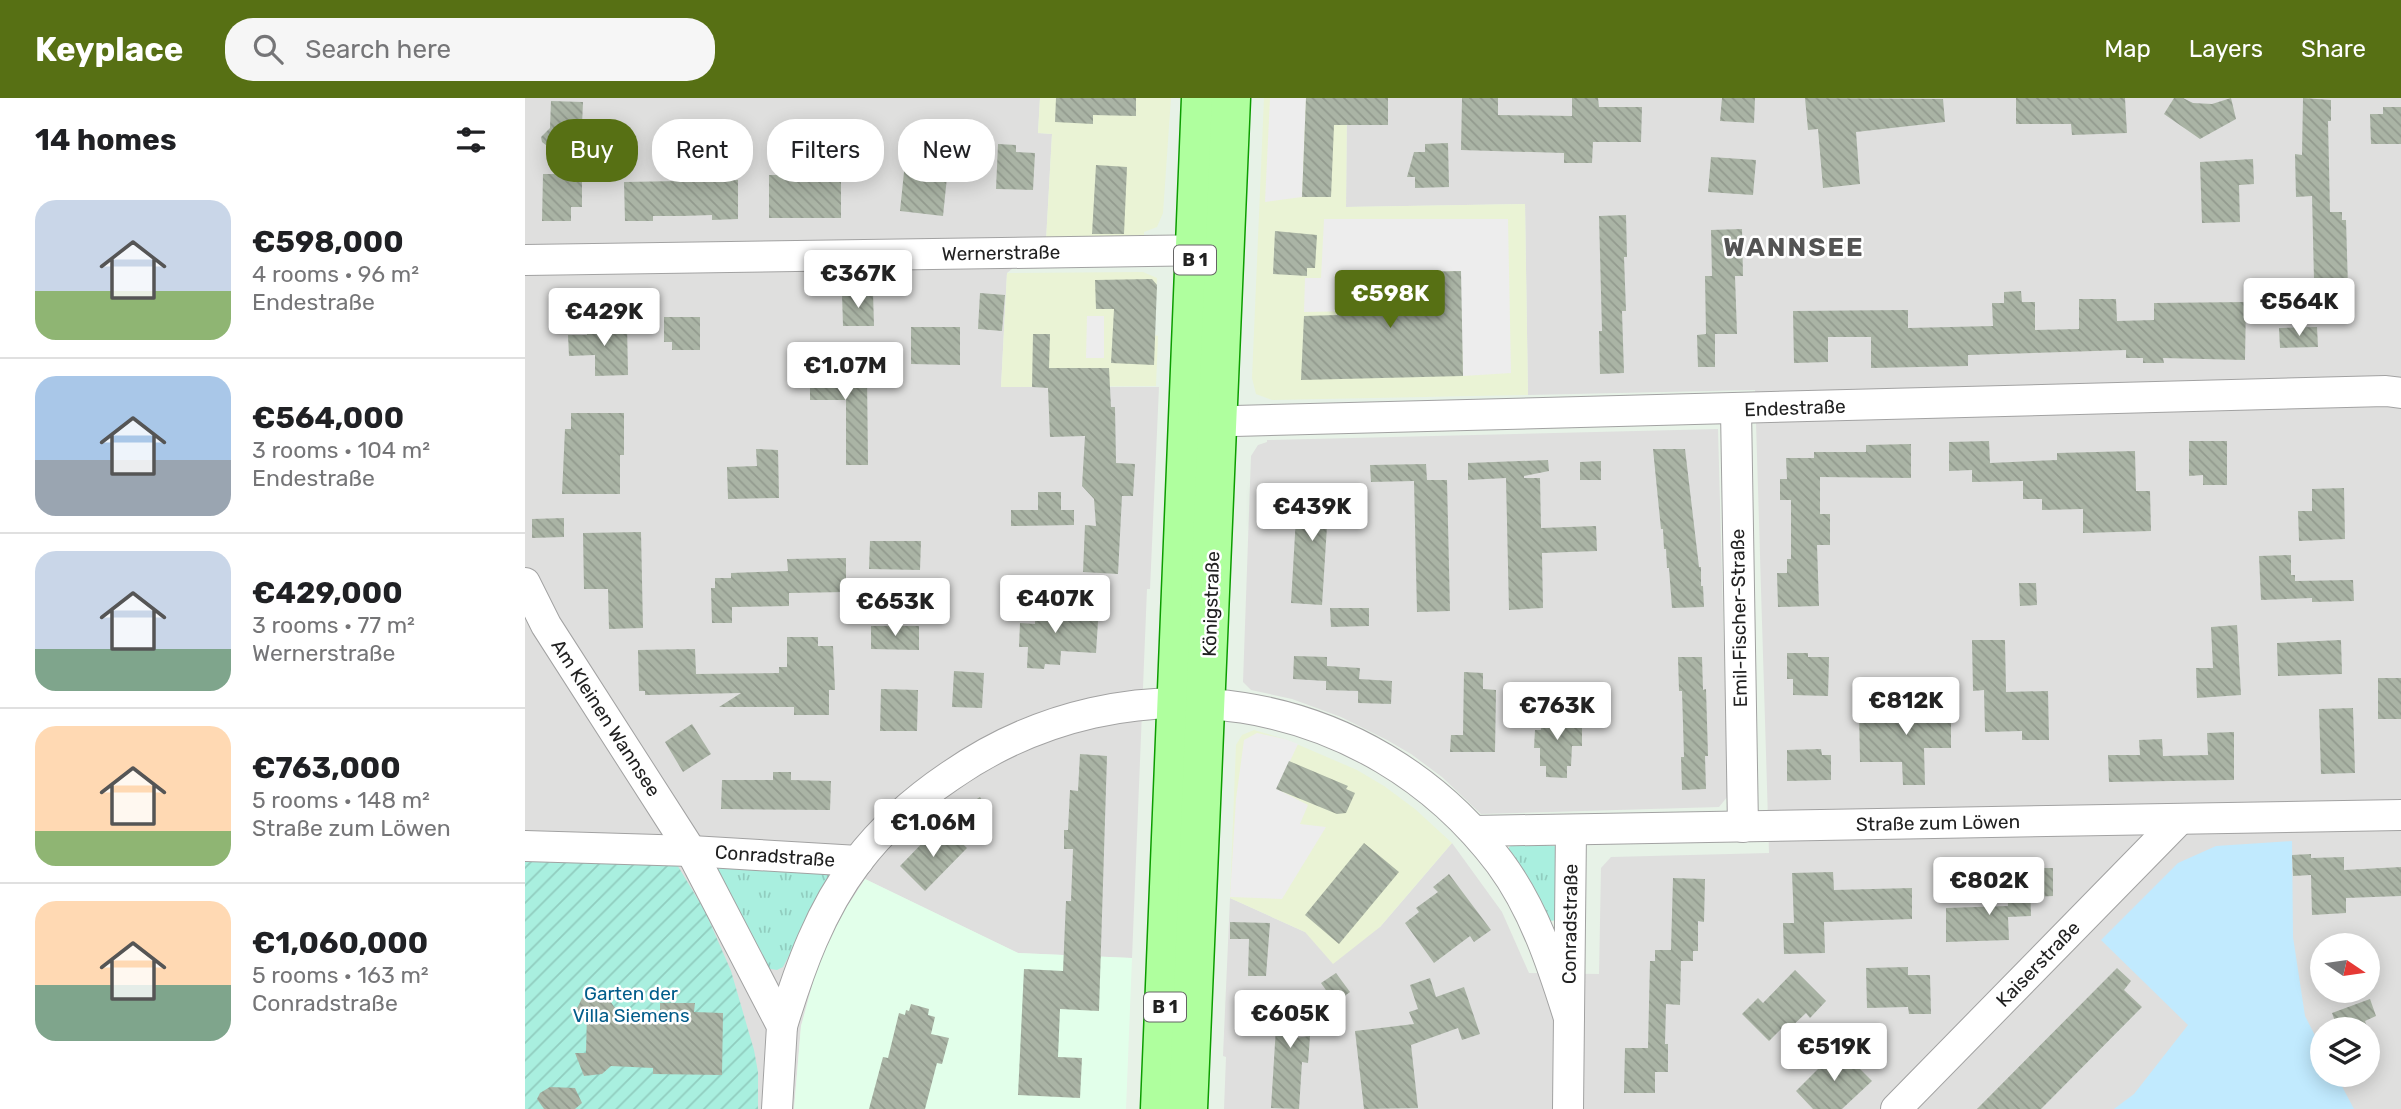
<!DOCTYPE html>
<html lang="en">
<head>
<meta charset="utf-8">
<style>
  :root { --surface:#fff; --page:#f6f6f6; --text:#202124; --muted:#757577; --line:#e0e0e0; --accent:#577014 }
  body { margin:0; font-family:Rubik,sans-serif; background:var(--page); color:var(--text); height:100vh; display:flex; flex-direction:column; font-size:26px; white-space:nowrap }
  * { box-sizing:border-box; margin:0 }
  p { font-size:23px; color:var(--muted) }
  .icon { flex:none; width:38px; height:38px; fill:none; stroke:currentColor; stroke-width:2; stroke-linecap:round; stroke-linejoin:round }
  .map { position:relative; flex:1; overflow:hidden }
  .panel { display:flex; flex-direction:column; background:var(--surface); width:525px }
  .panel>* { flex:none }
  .banner { position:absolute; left:21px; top:21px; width:665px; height:63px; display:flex; gap:14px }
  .needle { width:46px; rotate:103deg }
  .controls { position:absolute; left:1785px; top:835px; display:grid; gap:14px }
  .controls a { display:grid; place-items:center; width:70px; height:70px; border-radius:50%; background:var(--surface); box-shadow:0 4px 18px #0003; font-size:35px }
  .price { position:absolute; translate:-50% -60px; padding:0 16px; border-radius:7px; background:#fff; color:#222; font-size:23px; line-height:46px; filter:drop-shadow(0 2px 4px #0008) }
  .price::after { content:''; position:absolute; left:50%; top:42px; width:21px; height:16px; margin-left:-10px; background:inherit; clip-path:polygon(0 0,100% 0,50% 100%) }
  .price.selected { background:var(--accent); color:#fff }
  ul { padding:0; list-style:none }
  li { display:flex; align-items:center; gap:21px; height:175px; padding:0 35px }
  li+li { border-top:2px solid var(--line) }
  li span { display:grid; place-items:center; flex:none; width:196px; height:140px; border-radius:21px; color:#555 }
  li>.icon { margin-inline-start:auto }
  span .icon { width:84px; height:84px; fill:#fffc; stroke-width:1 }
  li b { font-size:30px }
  h2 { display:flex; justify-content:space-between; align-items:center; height:84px; padding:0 35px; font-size:30px }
  .tag { padding:0 24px; border-radius:28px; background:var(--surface); box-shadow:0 4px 18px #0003; font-size:24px; line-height:63px }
  .tag.selected { background:var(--accent); color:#fff }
  header { display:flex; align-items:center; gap:42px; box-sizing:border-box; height:98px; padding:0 35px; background:var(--accent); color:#fff }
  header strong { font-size:33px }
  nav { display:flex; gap:38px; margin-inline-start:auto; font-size:24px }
  .search { width:490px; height:63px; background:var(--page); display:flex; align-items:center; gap:18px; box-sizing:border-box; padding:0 24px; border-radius:28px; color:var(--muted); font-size:26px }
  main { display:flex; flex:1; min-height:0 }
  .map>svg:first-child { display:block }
  .residential { fill:#dfdfde; fill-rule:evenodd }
  .commercial { fill:#eaf3d5 }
  .education { fill:#e2ffea }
  .grass { fill:url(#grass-tufts) }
  .park { fill:#c1eafe }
  .garden { fill:url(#garden-furrows) }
  .parking { fill:#ededed }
  .building { fill:url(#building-back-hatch) }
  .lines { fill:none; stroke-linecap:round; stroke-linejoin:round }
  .minor-casing { stroke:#a2a2a2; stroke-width:32 }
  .major-casing { stroke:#0c9d00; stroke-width:41 }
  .minor { stroke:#fff; stroke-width:30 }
  .major { stroke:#afff9e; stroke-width:38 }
  .labels { text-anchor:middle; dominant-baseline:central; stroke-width:5; stroke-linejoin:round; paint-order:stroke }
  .shield { fill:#fff; stroke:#646464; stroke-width:2 }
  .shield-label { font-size:18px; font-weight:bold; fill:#212121 }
  .street-label { font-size:19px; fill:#212121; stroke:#fff }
  .park-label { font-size:19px; fill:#025d8b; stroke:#fff }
  .district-label { font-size:26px; font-weight:bold; letter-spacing:2px; fill:#545454; stroke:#fff }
</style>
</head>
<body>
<header>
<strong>Keyplace</strong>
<div class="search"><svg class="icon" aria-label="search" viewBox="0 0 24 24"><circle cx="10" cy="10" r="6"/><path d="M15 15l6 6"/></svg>Search here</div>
<nav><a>Map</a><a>Layers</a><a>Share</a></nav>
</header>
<main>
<section class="panel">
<h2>14 homes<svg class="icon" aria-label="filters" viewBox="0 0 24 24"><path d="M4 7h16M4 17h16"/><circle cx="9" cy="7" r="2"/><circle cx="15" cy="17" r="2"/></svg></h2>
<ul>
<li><span style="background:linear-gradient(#c9d6e8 65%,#8fb573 0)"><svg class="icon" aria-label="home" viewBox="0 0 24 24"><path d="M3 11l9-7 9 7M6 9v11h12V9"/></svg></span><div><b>€598,000</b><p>4 rooms · 96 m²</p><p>Endestraße</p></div></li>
<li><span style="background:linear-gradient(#a9c7e8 60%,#9aa5b1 0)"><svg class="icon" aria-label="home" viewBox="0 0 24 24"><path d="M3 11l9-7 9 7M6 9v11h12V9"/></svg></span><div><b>€564,000</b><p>3 rooms · 104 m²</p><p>Endestraße</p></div></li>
<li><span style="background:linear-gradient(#c9d6e8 70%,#7fa58c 0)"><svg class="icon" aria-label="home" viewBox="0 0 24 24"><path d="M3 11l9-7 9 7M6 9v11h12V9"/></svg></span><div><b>€429,000</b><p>3 rooms · 77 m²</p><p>Wernerstraße</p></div></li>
<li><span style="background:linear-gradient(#ffd9b3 75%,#8fb573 0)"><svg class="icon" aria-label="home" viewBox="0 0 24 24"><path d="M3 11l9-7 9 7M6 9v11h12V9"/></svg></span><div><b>€763,000</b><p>5 rooms · 148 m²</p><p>Straße zum Löwen</p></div></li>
<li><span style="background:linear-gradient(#ffd9b3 60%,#7fa58c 0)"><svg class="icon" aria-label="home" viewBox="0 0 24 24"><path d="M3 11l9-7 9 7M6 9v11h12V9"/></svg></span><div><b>€1,060,000</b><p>5 rooms · 163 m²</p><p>Conradstraße</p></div></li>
</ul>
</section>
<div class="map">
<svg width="1876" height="1011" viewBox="0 0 1876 1011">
  <defs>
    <pattern id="grass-tufts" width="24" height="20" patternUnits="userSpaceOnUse" patternTransform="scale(1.75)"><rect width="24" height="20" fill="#a9efdf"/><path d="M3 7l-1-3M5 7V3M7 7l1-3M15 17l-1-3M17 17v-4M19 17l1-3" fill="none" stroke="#91cdbf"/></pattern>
    <pattern id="garden-furrows" width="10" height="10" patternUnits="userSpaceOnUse" patternTransform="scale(1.75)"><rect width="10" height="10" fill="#a9efdf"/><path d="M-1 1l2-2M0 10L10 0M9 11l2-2" fill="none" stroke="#91cdbf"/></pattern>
    <pattern id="building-back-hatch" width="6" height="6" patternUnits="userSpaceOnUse" patternTransform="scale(1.75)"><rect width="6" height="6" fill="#aab4a5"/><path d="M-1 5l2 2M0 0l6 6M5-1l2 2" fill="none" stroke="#929a8e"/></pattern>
  </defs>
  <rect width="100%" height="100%" fill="#e7f2e7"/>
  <g class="residential">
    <polygon points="0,0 515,0 513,35 527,36 521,143 482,175 476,289 634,289 625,491 622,491 607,860 493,855 340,781 305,839 276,928 269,1011 0,1011"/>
    <path d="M 822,0 L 1876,0 L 1876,1011 L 699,1011 L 701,959 L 698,958 L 705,800 L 780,834 L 855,829 L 927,745 L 977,814 L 1004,875 L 1074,876 L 1076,770 L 1086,759 L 1244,755 L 1230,292 L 1003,297 L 1000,106 L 821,109 ZM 1797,847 L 1843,847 L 1843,892 L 1797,892 ZM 1797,931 L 1843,931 L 1843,976 L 1797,976 Z"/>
    <polygon points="1193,331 1203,698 1194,709 956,716 917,679 886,656 862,642 816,619 767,601 726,592 718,584 726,358 733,347 742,344 742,342"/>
  </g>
  <g class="commercial">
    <polygon points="515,0 646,0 638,115 632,129 619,134 619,142 521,143 527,36 513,35"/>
    <polygon points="739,0 822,0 821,109 1000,106 1003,297 747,302 731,296 727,280"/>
    <polygon points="618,174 632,180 629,237 633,238 631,288 476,289 482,175"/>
    <polygon points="729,632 760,641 832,672 859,688 890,711 927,745 855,829 808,866 780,834 705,800 711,647 717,637"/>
  </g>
  <polygon class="education" points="340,781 493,855 607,860 601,1011 269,1011 276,928 292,869 319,813"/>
  <g class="grass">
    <polygon points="993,744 1037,749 1032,822 1025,823 1019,818 983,760 984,749"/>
    <polygon points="192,765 308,773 258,869 252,872 240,870 191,770"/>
  </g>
  <polygon class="park" points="1767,743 1768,839 1780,918 1797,951 1797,976 1811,977 1829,1011 1589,1011 1609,996 1663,927 1576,842 1653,765 1691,748"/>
  <polygon class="garden" points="0,764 151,765 180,813 206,873 229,952 233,974 233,1011 0,1011"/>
  <g class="parking">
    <polygon points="745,0 781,0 777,99 740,104"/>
    <polygon points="799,121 983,121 986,275 938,278 935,173 830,175 830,213 779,214 780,180 796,180"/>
    <polygon points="562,218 579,218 579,260 561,260"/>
    <polygon points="732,635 760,641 773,646 752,691 783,707 775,726 801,729 757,801 705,799 711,701 719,642"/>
  </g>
  <g class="building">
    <polygon points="531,0 611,0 611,18 568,17 568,26 530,24"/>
    <polygon points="781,0 863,0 863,27 809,27 806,99 777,99"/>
    <polygon points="937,0 973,0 973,17 1047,18 1047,0 1073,0 1074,9 1117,9 1116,44 1068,44 1067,65 1039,65 1039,55 936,52"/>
    <polygon points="1197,0 1230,0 1229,25 1195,23"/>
    <polygon points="1280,0 1418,1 1420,24 1331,34 1335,86 1298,90 1293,31 1283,32"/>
    <polygon points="1491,0 1600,0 1602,35 1547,37 1546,26 1491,26"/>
    <polygon points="1649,0 1658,0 1668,5 1687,6 1706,0 1711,21 1675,41 1639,16"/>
    <polygon points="1778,0 1806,2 1806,23 1803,23 1805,114 1817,114 1817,122 1821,122 1824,224 1790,224 1787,98 1771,99 1770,56 1777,57"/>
    <polygon points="26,3 58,4 55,73 17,44 16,39 25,30"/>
    <polygon points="1858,9 1876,9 1876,46 1846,46 1845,16 1858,16"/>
    <polygon points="383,35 426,40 418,118 375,113"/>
    <polygon points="923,45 924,89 890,90 890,79 882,79 889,54 900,54 900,46"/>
    <polygon points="473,46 491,47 491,54 510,55 508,92 471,91"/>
    <polygon points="1186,59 1231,62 1228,97 1183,94"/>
    <polygon points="1728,61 1729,86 1714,87 1715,124 1677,125 1675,64"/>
    <polygon points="571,67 602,69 599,136 567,136"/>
    <polygon points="18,76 57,76 57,109 46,109 46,123 17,123"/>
    <rect x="244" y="77" width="72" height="43"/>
    <polygon points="213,82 213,121 187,122 187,117 157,118 128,118 128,123 100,123 99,84"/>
    <polygon points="1101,117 1102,159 1099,159 1101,213 1097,213 1099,275 1075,276 1074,233 1077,233 1074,118"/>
    <polygon points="1217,131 1218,178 1210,178 1212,236 1190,236 1190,269 1173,269 1172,237 1181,236 1180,178 1187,178 1186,132"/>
    <polygon points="750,133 792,137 790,170 782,170 782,178 748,176"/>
    <polygon points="936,173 938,278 776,282 779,218 812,217 812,214 830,213 829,175"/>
    <polygon points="627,181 632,187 629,267 586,265 589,211 571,211 570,182"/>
    <polygon points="1496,193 1497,204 1510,204 1510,232 1554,231 1554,201 1591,201 1592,223 1629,222 1629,205 1721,204 1720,262 1638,260 1639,265 1618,265 1618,260 1601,260 1601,252 1443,257 1443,268 1346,270 1346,239 1303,239 1303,264 1269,265 1268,213 1383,212 1383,230 1468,228 1467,205 1479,205 1479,194"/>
    <polygon points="455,195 480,197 477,233 453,231"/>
    <polygon points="317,196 348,196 349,228 318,228"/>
    <polygon points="139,219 175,219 175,252 147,252 147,244 139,244"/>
    <polygon points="102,226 103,277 70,278 70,257 44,258 43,237 62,237 62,228"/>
    <polygon points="386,229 435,229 435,267 386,266"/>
    <polygon points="1792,229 1793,249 1755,250 1754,230"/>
    <polygon points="508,236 525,236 524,270 584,270 586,309 590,309 591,365 610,366 608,398 597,398 593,476 558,474 560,427 571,428 569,401 557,388 560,338 525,339 523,290 507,289"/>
    <polygon points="309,256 318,267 327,267 327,271 337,271 337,278 342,278 343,367 321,367 321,302 285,302 285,266 294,266 299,259"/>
    <polygon points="46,315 99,315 99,357 95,357 95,396 37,396 40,331 46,331"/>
    <polygon points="1464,343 1465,365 1532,362 1532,355 1610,353 1611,393 1625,393 1626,433 1558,435 1558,411 1517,412 1517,401 1498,401 1498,383 1447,384 1447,372 1424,373 1424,344"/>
    <polygon points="1664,343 1702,343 1702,387 1678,387 1678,377 1664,378"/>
    <polygon points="1386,346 1386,380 1295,379 1295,416 1305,416 1305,447 1292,447 1294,508 1253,509 1252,475 1262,475 1262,461 1266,461 1266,402 1255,402 1255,381 1262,381 1261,360 1289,360 1289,354 1341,354 1341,347"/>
    <polygon points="231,351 253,352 254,400 203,401 202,369 232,368"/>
    <polygon points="1128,351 1160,351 1174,469 1176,469 1176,488 1178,488 1179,509 1147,510 1144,470 1142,470 1141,451 1139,451 1138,431 1136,431"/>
    <polygon points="1023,362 1024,373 999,378 999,380 1015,380 1016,430 1071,428 1072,453 1017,455 1018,510 984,512 981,380 943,382 943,365"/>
    <polygon points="1076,363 1076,382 1055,382 1055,364"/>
    <polygon points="901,366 902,382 922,382 925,513 892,514 889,383 846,384 845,367"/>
    <polygon points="777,387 812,389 809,428 802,428 797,507 766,505 772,402 776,402"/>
    <polygon points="1819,390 1820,441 1774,443 1773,413 1787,413 1787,391"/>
    <polygon points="513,394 536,394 536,412 549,412 549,427 486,428 486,412 513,412"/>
    <polygon points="39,420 39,439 7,440 7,421"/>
    <polygon points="116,434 118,530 84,531 83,491 59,491 58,435"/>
    <polygon points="345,443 396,443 395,472 344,471"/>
    <polygon points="1766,457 1766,477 1770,477 1770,483 1828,482 1829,503 1787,504 1787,500 1736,502 1734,458"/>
    <polygon points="321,460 321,494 264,495 264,508 207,509 207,525 187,525 186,490 190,490 190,480 206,480 206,475 263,473 262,461"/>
    <polygon points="1494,485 1511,485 1512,507 1495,508"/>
    <polygon points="511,500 537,501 536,522 573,523 571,555 536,553 535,567 520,566 519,571 502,570 503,549 494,549 495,525 510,526"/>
    <polygon points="805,510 844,510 844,528 806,529"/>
    <polygon points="1712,527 1716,597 1672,600 1671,570 1688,570 1686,529"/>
    <polygon points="346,528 394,528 394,552 346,551"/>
    <polygon points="262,539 293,539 293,548 308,548 310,592 304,592 304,617 269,617 269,609 194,609 216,595 120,597 120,593 114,593 113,552 170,551 171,576 254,575 254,569 262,569"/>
    <polygon points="1447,542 1480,542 1481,594 1523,593 1524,642 1497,642 1497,633 1460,634 1459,592 1448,593"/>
    <polygon points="1816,542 1817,576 1753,578 1752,545"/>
    <polygon points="1262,555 1283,555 1283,559 1304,559 1303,598 1268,597 1268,581 1262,581"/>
    <polygon points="769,558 802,559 802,568 835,570 834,581 867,583 866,606 833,605 833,593 801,592 801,583 768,581"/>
    <polygon points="1153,559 1177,559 1178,592 1181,591 1183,658 1180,658 1181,691 1157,692 1156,659 1159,659 1157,593 1154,593"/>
    <polygon points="429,573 459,575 457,610 427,609"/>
    <polygon points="939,574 958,575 958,591 971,592 970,654 925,654 926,637 938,637"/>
    <rect x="1853" y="580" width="23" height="41"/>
    <polygon points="356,591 393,592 392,633 355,633"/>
    <polygon points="1390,603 1426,603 1426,650 1399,650 1400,687 1378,687 1377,664 1335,664 1334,613 1390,613"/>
    <polygon points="1828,610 1830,675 1796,676 1794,611"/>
    <polygon points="1016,613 1047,614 1047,628 1057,628 1057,648 1047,648 1046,668 1042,668 1042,680 1021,679 1021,668 1015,668 1015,650 1009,650 1010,632 1016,632"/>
    <polygon points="167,626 186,656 158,674 140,644"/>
    <polygon points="1709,634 1709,682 1584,684 1583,657 1615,657 1614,642 1637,641 1638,658 1683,657 1682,635"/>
    <polygon points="1296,651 1297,657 1306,657 1306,682 1262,683 1262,652"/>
    <polygon points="555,656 582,658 574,913 535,911 533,959 557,960 555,1000 493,997 499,871 538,873 541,803 546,803 548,751 539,751 539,732 543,732 545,692 553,693"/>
    <polygon points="764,663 823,688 821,691 830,695 821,715 812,716 751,691"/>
    <polygon points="248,674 266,674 266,682 306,683 305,712 196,711 197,682 248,682"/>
    <polygon points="455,699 464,713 446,724 438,710"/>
    <polygon points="425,734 442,750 400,793 375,768 406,736 415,745"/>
    <polygon points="839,745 874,774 814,846 780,817"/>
    <polygon points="1786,756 1786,760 1819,759 1819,772 1876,769 1876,798 1821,800 1821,815 1787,817 1786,777 1768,778 1767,757"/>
    <polygon points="1504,770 1528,770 1528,798 1505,799"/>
    <polygon points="1308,774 1309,792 1387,790 1387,821 1299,824 1300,855 1259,856 1258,825 1269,825 1267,775"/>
    <polygon points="924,776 966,832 949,844 945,838 909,865 880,825 894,814 891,810 913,794 908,789"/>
    <polygon points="1148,780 1180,781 1179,824 1173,823 1173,853 1168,853 1168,863 1156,863 1155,907 1141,906 1140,946 1143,946 1143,974 1130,974 1130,995 1099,995 1100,950 1123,950 1125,863 1130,863 1130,852 1146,852"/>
    <polygon points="1505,783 1506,818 1483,819 1484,842 1421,844 1421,810 1483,808 1482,784"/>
    <polygon points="705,824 745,825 741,878 723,878 724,841 705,841"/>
    <polygon points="1383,869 1383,877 1405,877 1406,916 1384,916 1383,909 1342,910 1341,870"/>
    <polygon points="1592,870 1606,883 1599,892 1617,909 1516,1011 1452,1011"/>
    <polygon points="1270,872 1301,903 1285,920 1281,915 1264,931 1260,927 1244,943 1217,916 1233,900 1238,905"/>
    <polygon points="811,875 825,894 810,905 796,885"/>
    <polygon points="905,880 911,899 939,889 955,936 937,942 933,930 886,947 893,1010 839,1011 830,933 889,926 884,914 893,911 885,887"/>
    <polygon points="69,893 81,897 92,913 135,913 135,905 170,905 169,914 198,915 197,977 128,976 128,970 86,968 77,976 59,978 50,955 61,955 62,915 50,915 57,900"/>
    <polygon points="753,897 787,899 786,923 761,941 785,938 783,965 777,964 774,1011 746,1010"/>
    <polygon points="1845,901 1851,918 1840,923 1843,931 1813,931 1807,915"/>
    <polygon points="386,906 404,911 403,917 410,919 406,936 424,940 417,966 412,965 400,1011 344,1011 358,959 363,960 374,915 380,917 381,912 384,913"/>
    <polygon points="1314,950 1347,983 1317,1011 1288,1011 1271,993"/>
    <polygon points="25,989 50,990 57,1005 50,1011 19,1011 12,1001 15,995"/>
  </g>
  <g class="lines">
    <g class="minor-casing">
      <g id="minor">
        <polyline points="0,162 689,152"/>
        <polyline points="1211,312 1218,729"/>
        <polyline points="671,324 1861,293 1876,295"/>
        <polyline points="0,485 21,527 166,753 257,928 252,1011"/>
        <polyline points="949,733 1876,717"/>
        <polyline points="0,748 166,753 333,763"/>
        <path d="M 257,928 C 275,869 295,813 332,764 C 357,731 391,701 425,678 C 603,554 844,591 975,765 C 1009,811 1027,866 1044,920"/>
        <polyline points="1043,1011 1046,732"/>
        <polyline points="1371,1011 1655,721"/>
      </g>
    </g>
    <g class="major-casing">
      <g id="major">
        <polyline points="635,1011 676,0"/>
        <polyline points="663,1011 706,0"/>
      </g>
    </g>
    <use href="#minor" class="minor"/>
    <use href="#major" class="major"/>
  </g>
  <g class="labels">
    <g class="shield">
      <rect x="649" y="147.5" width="42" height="29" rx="5"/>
      <rect x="619" y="894.5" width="42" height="29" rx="5"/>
    </g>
    <g class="shield-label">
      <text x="670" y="162">B 1</text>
      <text x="640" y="909">B 1</text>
    </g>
    <g class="street-label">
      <text transform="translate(476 155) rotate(-1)">Wernerstraße</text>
      <text transform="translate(1270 310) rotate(-2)">Endestraße</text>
      <text transform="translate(686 506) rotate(-88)">Königstraße</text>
      <text transform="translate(1214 520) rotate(-91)">Emil-Fischer-Straße</text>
      <text transform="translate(81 620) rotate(57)">Am Kleinen Wannsee</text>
      <text transform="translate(1413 725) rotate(-1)">Straße zum Löwen</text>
      <text transform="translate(250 758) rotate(4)">Conradstraße</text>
      <text transform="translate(1045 826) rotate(-89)">Conradstraße</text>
      <text transform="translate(1513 866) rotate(-46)">Kaiserstraße</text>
    </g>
    <g class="park-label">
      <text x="106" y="895">Garten der<tspan x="106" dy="22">Villa Siemens</tspan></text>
    </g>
    <g class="district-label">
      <text x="1269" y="149">WANNSEE</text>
    </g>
  </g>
</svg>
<div class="controls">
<a><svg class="needle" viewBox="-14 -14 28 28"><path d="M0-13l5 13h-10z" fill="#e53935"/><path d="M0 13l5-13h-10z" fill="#757577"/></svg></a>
<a><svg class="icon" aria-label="layers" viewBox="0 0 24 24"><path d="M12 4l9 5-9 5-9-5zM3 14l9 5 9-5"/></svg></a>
</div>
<b class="price" style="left:333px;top:212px">€367K</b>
<b class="price selected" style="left:865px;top:232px">€598K</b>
<b class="price" style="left:1774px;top:240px">€564K</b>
<b class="price" style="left:79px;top:250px">€429K</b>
<b class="price" style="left:320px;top:304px">€1.07M</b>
<b class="price" style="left:787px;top:445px">€439K</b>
<b class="price" style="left:530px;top:537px">€407K</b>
<b class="price" style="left:370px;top:540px">€653K</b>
<b class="price" style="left:1381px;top:639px">€812K</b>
<b class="price" style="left:1032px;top:644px">€763K</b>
<b class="price" style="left:408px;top:761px">€1.06M</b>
<b class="price" style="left:1464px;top:819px">€802K</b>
<b class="price" style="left:765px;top:952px">€605K</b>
<b class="price" style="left:1309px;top:985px">€519K</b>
<div class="banner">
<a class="tag selected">Buy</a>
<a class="tag">Rent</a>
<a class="tag">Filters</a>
<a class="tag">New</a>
</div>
</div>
</main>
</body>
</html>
